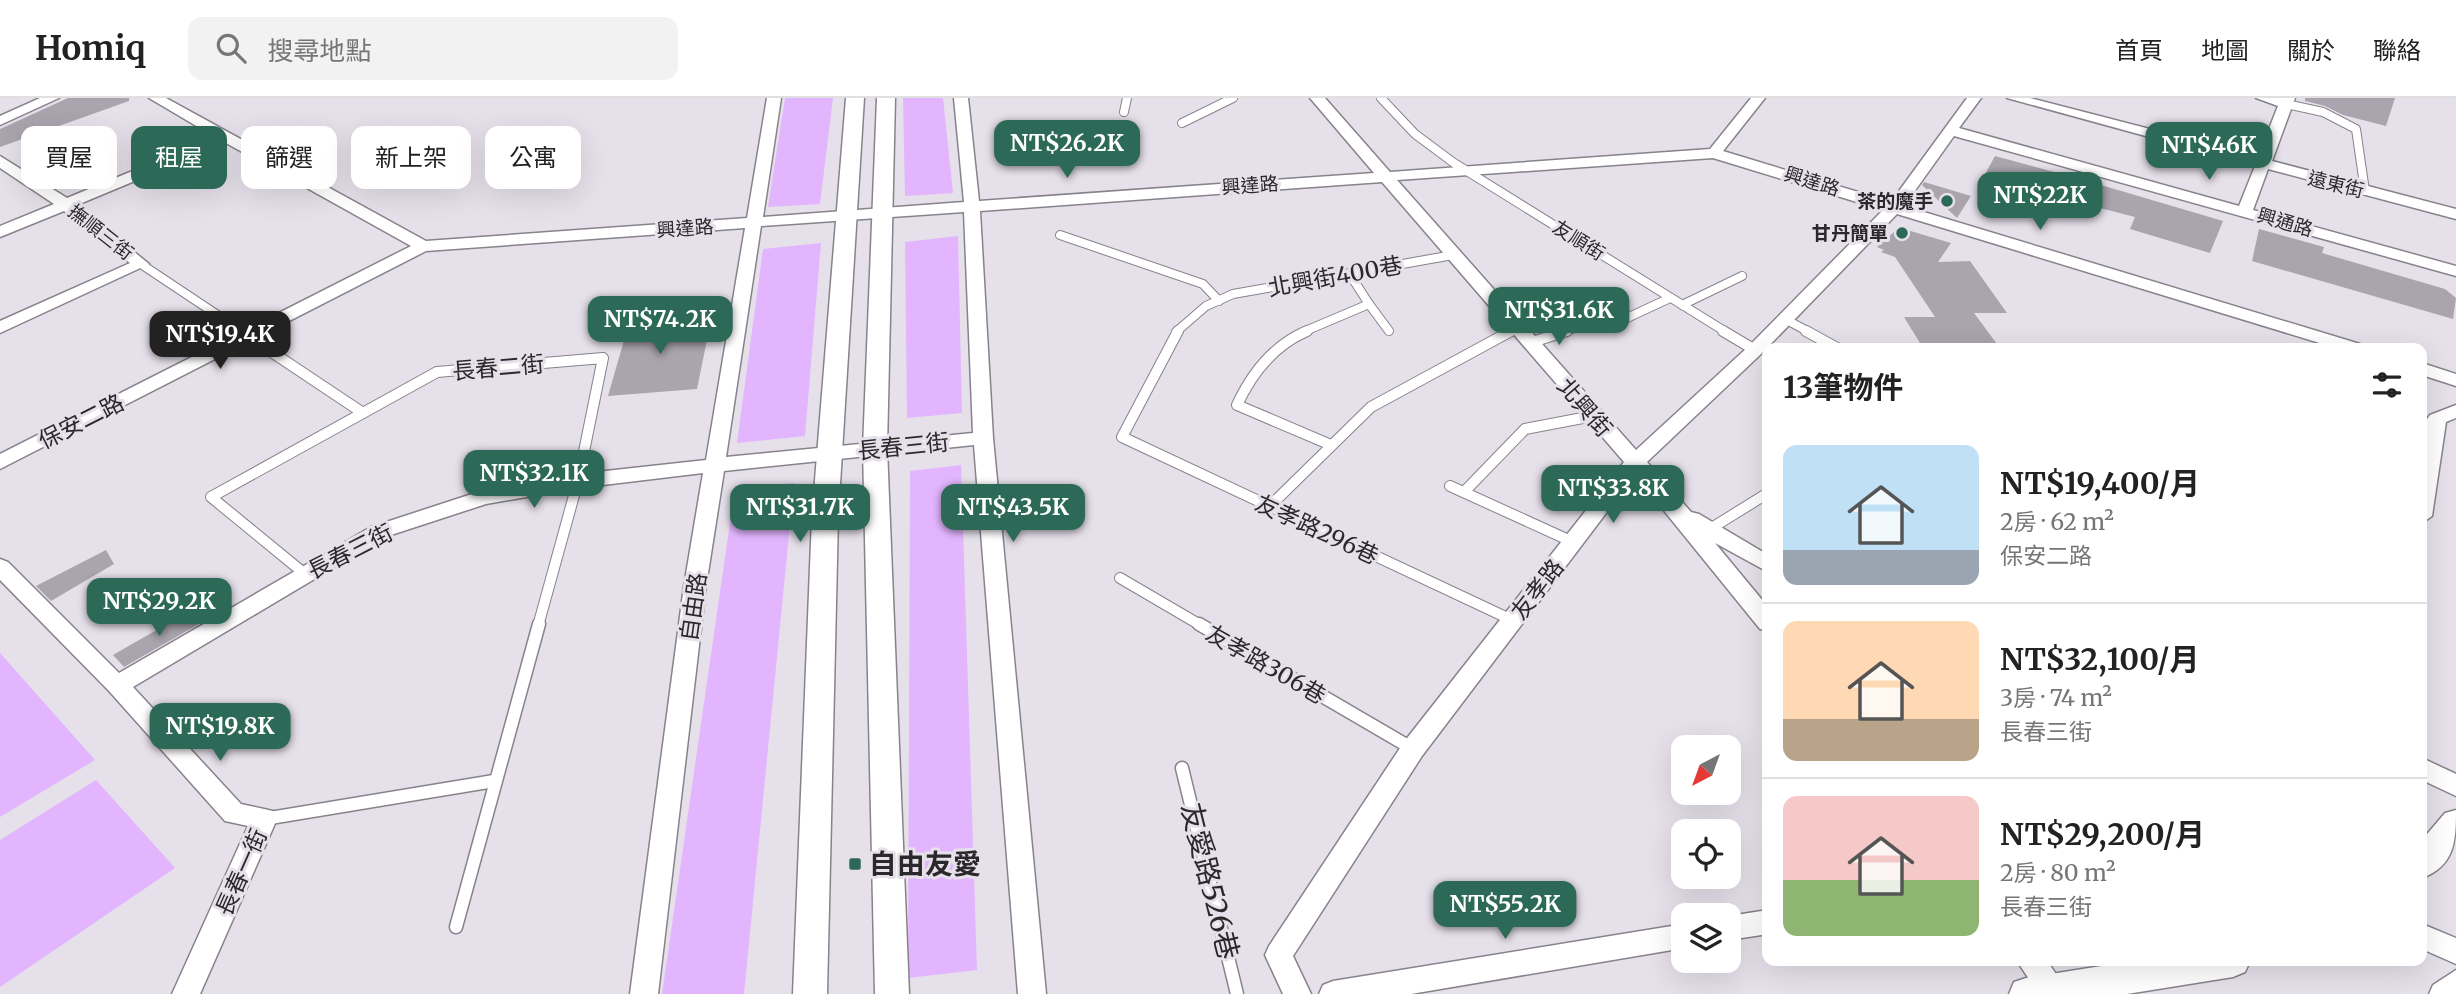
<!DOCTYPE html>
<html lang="zh-TW">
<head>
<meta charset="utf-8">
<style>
  :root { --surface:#fff; --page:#f2f2f2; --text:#222; --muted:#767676; --line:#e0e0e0; --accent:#2c6a57 }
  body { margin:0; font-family:Merriweather,"Noto Sans TC",serif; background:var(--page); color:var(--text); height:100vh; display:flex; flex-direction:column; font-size:26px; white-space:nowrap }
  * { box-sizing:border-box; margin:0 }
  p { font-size:23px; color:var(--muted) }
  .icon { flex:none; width:38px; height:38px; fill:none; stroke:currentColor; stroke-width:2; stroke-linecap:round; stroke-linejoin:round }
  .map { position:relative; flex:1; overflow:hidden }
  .details { position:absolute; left:1762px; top:245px; width:665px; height:623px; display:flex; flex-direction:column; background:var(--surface); border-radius:14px; box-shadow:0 7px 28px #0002 }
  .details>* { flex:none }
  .guide { position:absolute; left:21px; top:28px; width:665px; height:63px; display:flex; gap:14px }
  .needle { width:46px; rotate:221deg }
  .tools { position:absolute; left:1671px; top:637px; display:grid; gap:14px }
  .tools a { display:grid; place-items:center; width:70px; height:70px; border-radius:14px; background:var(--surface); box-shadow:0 7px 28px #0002; font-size:35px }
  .price { position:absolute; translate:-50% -60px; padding:0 16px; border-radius:14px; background:var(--accent); color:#fff; font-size:23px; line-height:46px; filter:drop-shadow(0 2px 4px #0008) }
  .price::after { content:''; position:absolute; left:50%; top:42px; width:21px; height:16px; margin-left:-10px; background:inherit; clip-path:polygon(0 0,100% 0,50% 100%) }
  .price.on { background:#222; color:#fff }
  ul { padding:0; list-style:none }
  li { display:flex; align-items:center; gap:21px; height:175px; padding:0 21px }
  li+li { border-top:2px solid var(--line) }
  li span { display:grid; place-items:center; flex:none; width:196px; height:140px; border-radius:14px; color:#555 }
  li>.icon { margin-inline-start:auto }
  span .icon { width:84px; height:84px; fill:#fffc; stroke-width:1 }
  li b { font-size:30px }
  h2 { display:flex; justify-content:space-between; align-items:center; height:84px; padding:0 21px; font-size:30px }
  .chip { padding:0 24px; border-radius:14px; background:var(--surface); box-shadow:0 7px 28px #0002; font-size:24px; line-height:63px }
  .chip.on { background:var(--accent); color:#fff }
  header { display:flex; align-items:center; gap:42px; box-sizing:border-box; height:98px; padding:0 35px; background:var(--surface); border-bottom:2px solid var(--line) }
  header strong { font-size:33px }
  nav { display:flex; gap:38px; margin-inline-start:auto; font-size:24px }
  .search { width:490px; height:63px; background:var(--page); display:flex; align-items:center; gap:18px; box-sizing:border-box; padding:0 24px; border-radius:14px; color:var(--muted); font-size:26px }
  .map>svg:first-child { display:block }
  .green { fill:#e3b5fe }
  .building { fill:#a9a4ad }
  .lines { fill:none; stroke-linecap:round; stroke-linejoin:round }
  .service-far2-casing { stroke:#87828b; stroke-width:10 }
  .service-far1-casing { stroke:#87828b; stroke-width:12 }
  .service-casing { stroke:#87828b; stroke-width:15 }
  .minor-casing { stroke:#87828b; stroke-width:3 }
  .tertiary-casing { stroke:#87828b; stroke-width:3 }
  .service-far2 { stroke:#fff; stroke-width:8 }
  .service-far1 { stroke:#fff; stroke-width:10 }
  .service { stroke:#fff; stroke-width:12 }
  .minor { fill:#fff; fill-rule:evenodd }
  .tertiary { fill:#fff; fill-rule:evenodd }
  .poi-dot { fill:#2c6a57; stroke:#e6e0ea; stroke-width:2.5 }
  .labels { text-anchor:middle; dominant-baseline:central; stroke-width:6; stroke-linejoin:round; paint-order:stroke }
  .far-street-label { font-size:19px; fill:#2a282b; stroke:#e6e0ea }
  .far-poi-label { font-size:19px; font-weight:bold; fill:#2a282b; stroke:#e6e0ea; text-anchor:end }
  .street-label { font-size:23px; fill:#2a282b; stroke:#e6e0ea }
  .near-poi-label { font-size:28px; font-weight:bold; fill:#2a282b; stroke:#e6e0ea; text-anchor:start }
  .near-street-label { font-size:28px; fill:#2a282b; stroke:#e6e0ea }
</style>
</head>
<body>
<header>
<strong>Homiq</strong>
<div class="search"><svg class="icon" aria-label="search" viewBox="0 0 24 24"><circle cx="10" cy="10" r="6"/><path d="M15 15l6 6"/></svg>搜尋地點</div>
<nav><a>首頁</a><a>地圖</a><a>關於</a><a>聯絡</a></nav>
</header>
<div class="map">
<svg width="2456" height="896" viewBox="0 0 2456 896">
  <rect width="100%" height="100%" fill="#e6e0ea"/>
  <g class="green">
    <polygon points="785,0 833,0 820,106 768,109"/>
    <polygon points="903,0 943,0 953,95 905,98"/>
    <polygon points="958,138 962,315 907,320 905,144"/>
    <polygon points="821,145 805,338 737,345 763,151"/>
    <polygon points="961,367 977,872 908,880 910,373"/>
    <polygon points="794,385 744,896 662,896 735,390"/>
    <polygon points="0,555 95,662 0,719"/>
    <polygon points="96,682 175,770 0,889 0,742"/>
  </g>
  <g class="building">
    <polygon points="68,0 129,0 129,3 0,49 0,31"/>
    <polygon points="2305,0 2395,0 2386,28 2343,17 2325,8 2305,3"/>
    <polygon points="1995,58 2084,82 2223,123 2210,155 2130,131 2135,119 1983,80"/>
    <polygon points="1924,84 1971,98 1957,120 1922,87"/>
    <polygon points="2259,131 2324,149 2322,155 2445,191 2456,200 2453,221 2252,163"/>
    <polygon points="1907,132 1951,145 1938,164 1970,163 2007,215 1974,215 2000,250 1923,250 1904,219 1935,219 1895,159 1881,154 1884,152 1877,149 1895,133"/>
    <polygon points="683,214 680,229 710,227 697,291 608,298 631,218"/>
    <polygon points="106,452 114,466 51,503 36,488"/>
    <polygon points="195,510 206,522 124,569 113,557"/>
  </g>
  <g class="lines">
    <g class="service-far2-casing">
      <g id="service-far2">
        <polyline points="1381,0 1415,36 1454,65 1726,234"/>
        <polyline points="2286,6 2323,14 2356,31 2365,93"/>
        <polyline points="1124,14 1127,0"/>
        <polyline points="1182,25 1233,0"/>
        <polyline points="1060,137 1203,186 1219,203"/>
        <polyline points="141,166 243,234"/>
        <polyline points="1369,206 1389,233"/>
        <polyline points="1682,207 1742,178"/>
        <polyline points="1785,221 1809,234"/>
        <polyline points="1176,234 1206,208 1233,196 1453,157"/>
        <polyline points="1303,234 1369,206 1349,175"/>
        <polyline points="1508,234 1516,230"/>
        <polyline points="1562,234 1599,222 1614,226 1670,200"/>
      </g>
    </g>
    <g class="service-far1-casing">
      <g id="service-far1">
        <polyline points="240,233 363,315"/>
        <polyline points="1178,233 1122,339 1512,522"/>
        <path d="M 1307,233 C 1274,247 1252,275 1237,307 L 1331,347"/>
        <polyline points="1723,233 1755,252"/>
        <polyline points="1806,233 1837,250"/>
        <polyline points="1529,245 1567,233"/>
        <polyline points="1450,388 1573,444"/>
        <polyline points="1464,394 1525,331 1593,318"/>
        <polyline points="1270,408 1371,309 1511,233"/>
        <polyline points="1710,431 1768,395"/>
        <polyline points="305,476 211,399 437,274 603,260 578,383 538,528"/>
        <polyline points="1120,480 1202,528"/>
      </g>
    </g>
    <g class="service-casing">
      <g id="service">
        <polyline points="1199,526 1413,651"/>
        <polyline points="1182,670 1237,896"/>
        <polyline points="264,721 494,683"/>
        <polyline points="456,829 539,526"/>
      </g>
    </g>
    <g class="minor-casing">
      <g id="minor">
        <polygon points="40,0 59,0 0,27 0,18"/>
        <path d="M 149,0 L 166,0 L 426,143 L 747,120 L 767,0 L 781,0 L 763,119 L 964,104 L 954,0 L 968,0 L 979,103 L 1374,75 L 1310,0 L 1325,0 L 1390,74 L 1710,51 L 1751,0 L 1765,0 L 1723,53 L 1891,104 L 1967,0 L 1981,0 L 1959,30 L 2239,108 L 2255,68 L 2007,0 L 2030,0 L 2258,59 L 2278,8 L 2256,0 L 2295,0 L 2272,63 L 2456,111 L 2456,121 L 2268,71 L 2253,112 L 2456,168 L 2456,178 L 1954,38 L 1904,108 L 2360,246 L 2363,250 L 2336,250 L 1897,116 L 1761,256 L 1647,364 L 1691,414 L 1699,416 L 1768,457 L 1768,474 L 1715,445 L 1768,509 L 1768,533 L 1760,531 L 1635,377 L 1422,658 L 1293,858 L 1311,896 L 1283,896 L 1265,857 L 1269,848 L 1404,644 L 1624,364 L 1382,84 L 980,113 L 993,340 L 1046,896 L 1018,896 L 974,347 L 724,373 L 706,488 L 658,896 L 630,896 L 684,488 L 703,375 L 578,390 L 486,406 L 385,439 L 133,589 L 241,706 L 273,713 L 277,721 L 200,896 L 172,896 L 248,728 L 225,723 L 109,593 L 0,482 L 0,461 L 8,464 L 119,575 L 371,429 L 484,392 L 578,376 L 706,362 L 745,130 L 426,153 L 0,371 L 0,356 L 411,148 L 226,45 L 77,107 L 149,166 L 0,235 L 0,223 L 130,165 L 64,113 L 0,139 L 0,128 L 54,106 L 0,70 L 0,58 L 67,100 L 215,39 ZM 1713,60 L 1883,112 L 1749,248 L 1636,352 L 1397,82 ZM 964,114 L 973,335 L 726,359 L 761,128 Z"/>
        <polygon points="2422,265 2456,276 2456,288 2422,277"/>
        <polygon points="2456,307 2456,320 2446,324 2432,418 2422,425 2422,355 2427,321 2430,317"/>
        <polygon points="2422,660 2456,676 2456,698 2422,682"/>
        <polygon points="1768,812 1768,836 1729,842 1729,818"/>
        <polygon points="1684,826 1684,850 1411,896 1319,896 1323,887 1333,883"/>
        <polygon points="2422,826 2456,840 2456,866 2422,851"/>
        <polygon points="2017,863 2047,863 2070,896 2039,896"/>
        <polygon points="2456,872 2456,896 2429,896 2433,887"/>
      </g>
    </g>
    <g class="tertiary-casing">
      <g id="tertiary">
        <polygon points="846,0 864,0 838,419 827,896 793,896 812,419"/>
        <polygon points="877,0 895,0 887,350 909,896 875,896 863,350"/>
        <path d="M 2456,712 C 2456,742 2455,768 2422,780 L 2422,742 L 2445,715 Z"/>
        <polygon points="2133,863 2250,863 2245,874 2233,879 2127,896 2009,896 2014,884 2026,880"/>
      </g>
    </g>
    <use href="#service-far2" class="service-far2"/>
    <use href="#service-far1" class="service-far1"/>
    <use href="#service" class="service"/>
    <use href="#minor" class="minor"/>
    <use href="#tertiary" class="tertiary"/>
  </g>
  <g class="poi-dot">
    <circle cx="1947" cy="103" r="7"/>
    <circle cx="1902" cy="135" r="7"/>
    <rect x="848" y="759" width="14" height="14" rx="3.5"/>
  </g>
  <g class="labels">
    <g class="far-street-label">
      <text transform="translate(1812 83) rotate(17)">興達路</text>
      <text transform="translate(2336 86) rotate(14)">遠東街</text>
      <text transform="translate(1250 87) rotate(-4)">興達路</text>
      <text transform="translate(2285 124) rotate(16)">興通路</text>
      <text transform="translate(685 130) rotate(-4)">興達路</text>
      <text transform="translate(101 134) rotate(38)">撫順三街</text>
      <text transform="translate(1579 142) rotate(32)">友順街</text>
    </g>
    <g class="far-poi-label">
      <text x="1933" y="103">茶的魔手</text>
      <text x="1888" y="135">甘丹簡單</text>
    </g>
    <g class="street-label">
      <text transform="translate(1335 178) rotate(-10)">北興街400巷</text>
      <text transform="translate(498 269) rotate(-5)">長春二街</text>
      <text transform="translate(1585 309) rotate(49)">北興街</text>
      <text transform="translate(81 323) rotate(-27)">保安二路</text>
      <text transform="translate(903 348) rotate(-6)">長春三街</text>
      <text transform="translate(1317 431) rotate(25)">友孝路296巷</text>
      <text transform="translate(350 453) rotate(-27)">長春三街</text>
      <text transform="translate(1537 491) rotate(-52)">友孝路</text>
      <text transform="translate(693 509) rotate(-82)">自由路</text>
      <text transform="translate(1266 566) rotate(30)">友孝路306巷</text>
      <text transform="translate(241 774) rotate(-66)">長春一街</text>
    </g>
    <g class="near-poi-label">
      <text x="869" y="766">自由友愛</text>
    </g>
    <g class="near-street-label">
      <text transform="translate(1210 783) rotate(76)">友愛路526巷</text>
    </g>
  </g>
</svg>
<div class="tools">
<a><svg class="needle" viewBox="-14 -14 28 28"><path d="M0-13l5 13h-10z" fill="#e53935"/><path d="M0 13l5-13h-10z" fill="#767676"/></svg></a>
<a><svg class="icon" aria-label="locate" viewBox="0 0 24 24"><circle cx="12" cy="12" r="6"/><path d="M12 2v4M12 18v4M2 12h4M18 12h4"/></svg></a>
<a><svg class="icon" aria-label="layers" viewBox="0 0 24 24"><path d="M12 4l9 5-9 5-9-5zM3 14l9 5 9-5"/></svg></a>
</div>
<b class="price" style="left:1067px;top:82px">NT$26.2K</b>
<b class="price" style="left:2209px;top:84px">NT$46K</b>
<b class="price" style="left:2040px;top:134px">NT$22K</b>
<b class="price" style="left:1559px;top:249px">NT$31.6K</b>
<b class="price" style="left:660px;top:258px">NT$74.2K</b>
<b class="price on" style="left:220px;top:273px">NT$19.4K</b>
<b class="price" style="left:534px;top:412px">NT$32.1K</b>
<b class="price" style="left:1613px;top:427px">NT$33.8K</b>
<b class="price" style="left:800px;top:446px">NT$31.7K</b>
<b class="price" style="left:1013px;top:446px">NT$43.5K</b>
<b class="price" style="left:159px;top:540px">NT$29.2K</b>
<b class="price" style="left:220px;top:665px">NT$19.8K</b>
<b class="price" style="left:1505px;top:843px">NT$55.2K</b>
<div class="guide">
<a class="chip">買屋</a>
<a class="chip on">租屋</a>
<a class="chip">篩選</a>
<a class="chip">新上架</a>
<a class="chip">公寓</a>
</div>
<section class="details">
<h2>13筆物件<svg class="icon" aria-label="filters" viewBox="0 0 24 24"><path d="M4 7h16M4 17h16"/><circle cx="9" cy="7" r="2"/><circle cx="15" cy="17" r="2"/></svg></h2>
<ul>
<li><span style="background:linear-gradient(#bfe0f5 75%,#9aa5b1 0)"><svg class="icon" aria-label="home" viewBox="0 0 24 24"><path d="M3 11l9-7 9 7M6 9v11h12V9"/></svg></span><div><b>NT$19,400/月</b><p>2房 · 62 m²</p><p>保安二路</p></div></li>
<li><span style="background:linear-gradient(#ffd9b3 70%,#b9a48a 0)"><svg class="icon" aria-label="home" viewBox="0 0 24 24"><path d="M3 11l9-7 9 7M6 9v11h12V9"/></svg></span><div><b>NT$32,100/月</b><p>3房 · 74 m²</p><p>長春三街</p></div></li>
<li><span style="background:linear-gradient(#f6c9c9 60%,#8fb573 0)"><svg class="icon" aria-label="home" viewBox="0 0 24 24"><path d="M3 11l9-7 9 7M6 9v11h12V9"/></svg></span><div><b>NT$29,200/月</b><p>2房 · 80 m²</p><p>長春三街</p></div></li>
</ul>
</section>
</div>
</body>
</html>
